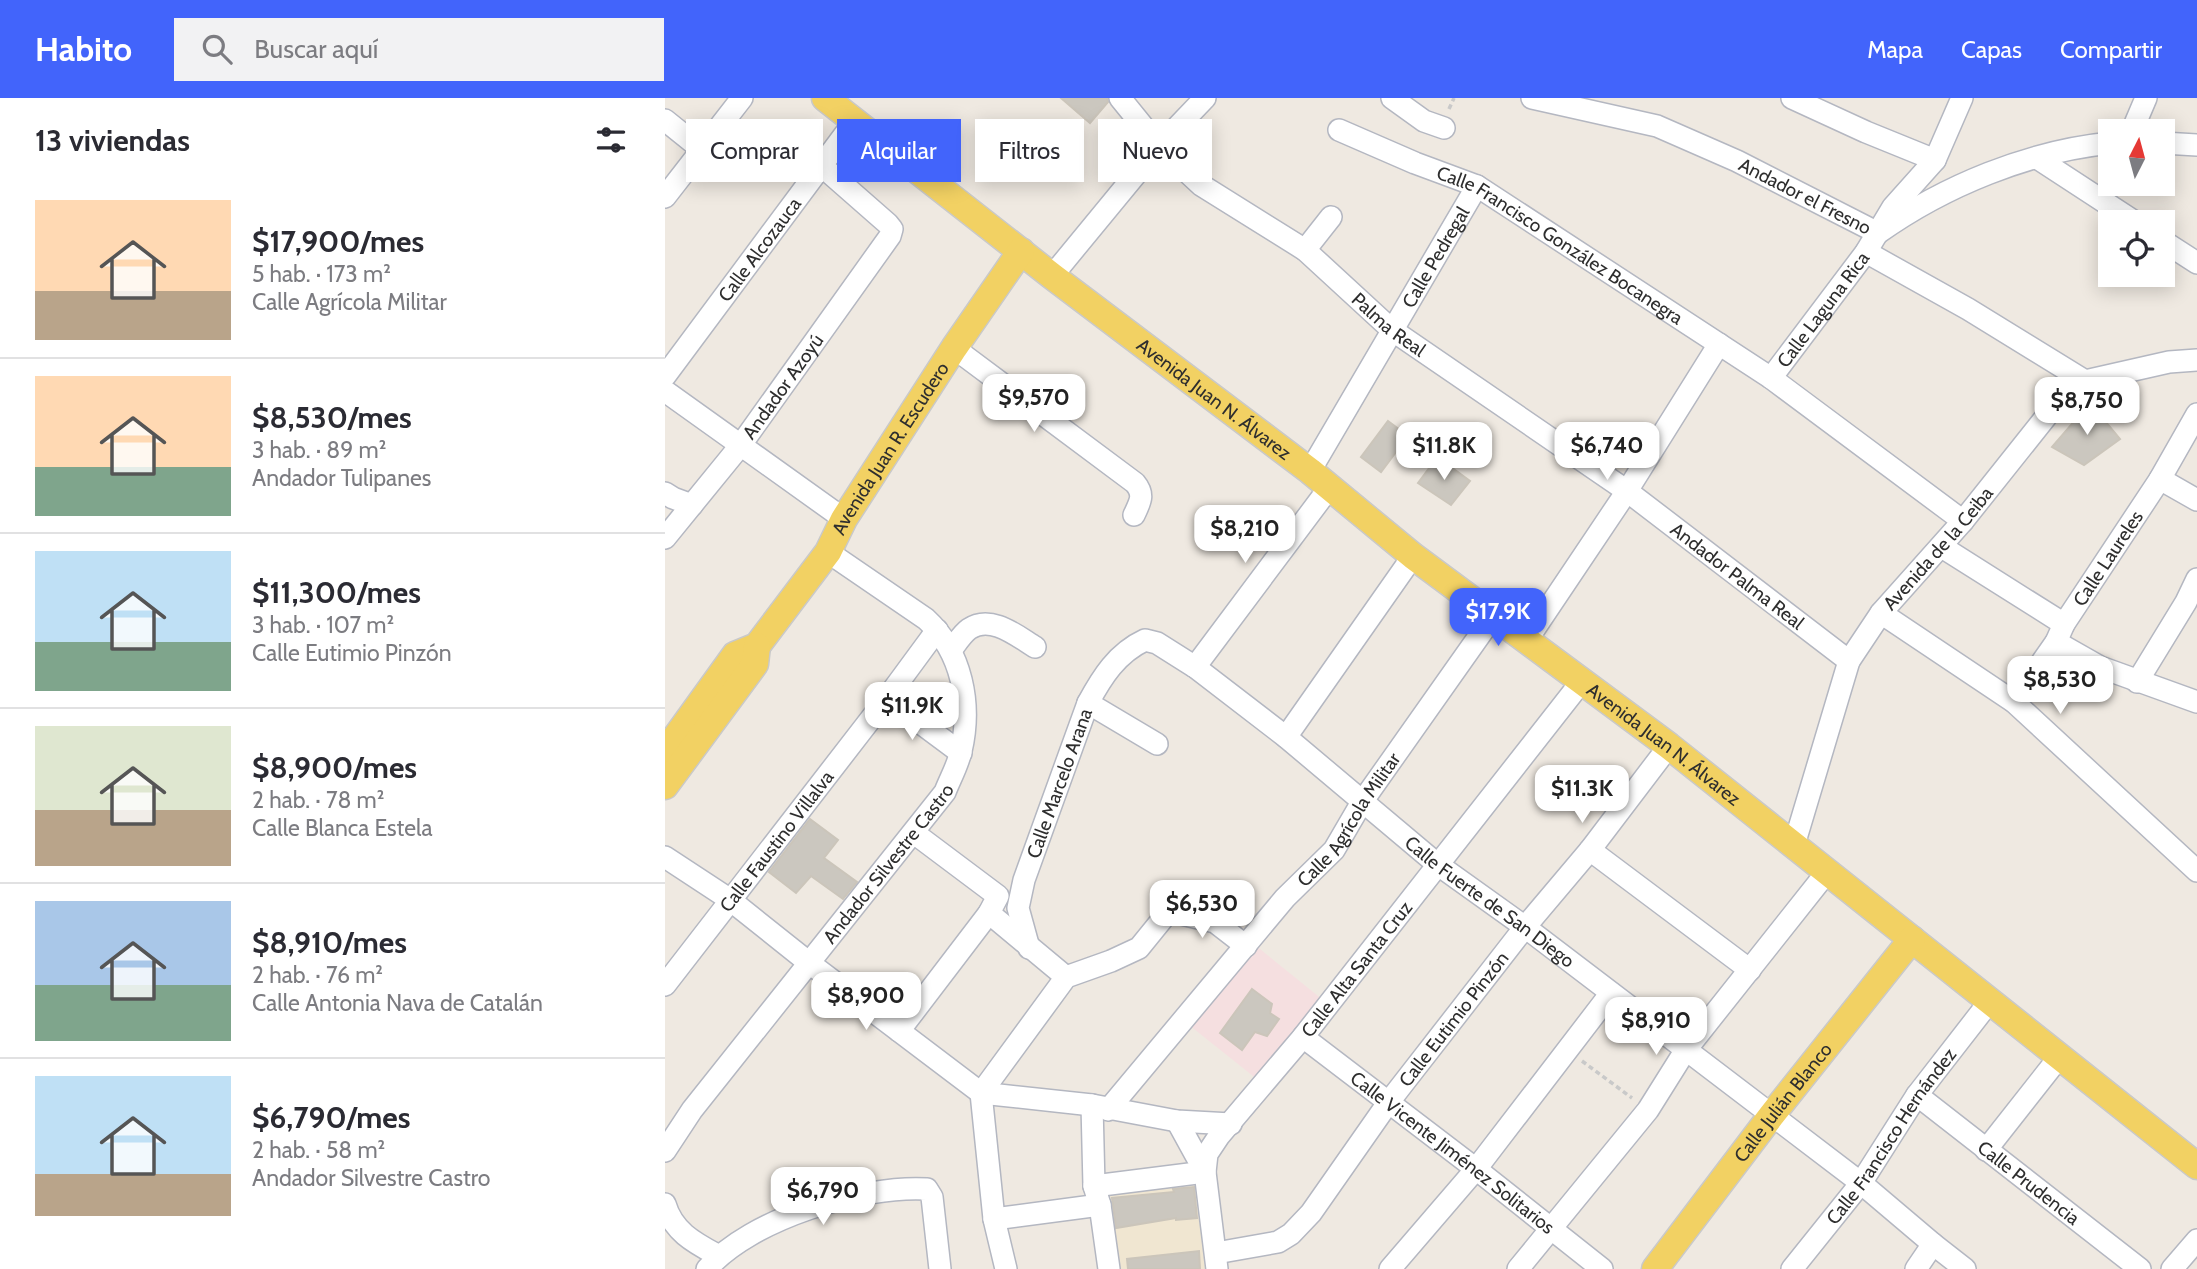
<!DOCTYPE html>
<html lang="es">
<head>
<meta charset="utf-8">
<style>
  :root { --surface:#fff; --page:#f2f2f3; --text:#2b2b33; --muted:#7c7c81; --line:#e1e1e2; --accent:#4264fb }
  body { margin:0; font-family:Cabin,sans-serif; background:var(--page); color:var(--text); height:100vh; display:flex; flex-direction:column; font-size:26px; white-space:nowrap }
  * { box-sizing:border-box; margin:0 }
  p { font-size:23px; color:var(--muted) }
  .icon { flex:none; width:38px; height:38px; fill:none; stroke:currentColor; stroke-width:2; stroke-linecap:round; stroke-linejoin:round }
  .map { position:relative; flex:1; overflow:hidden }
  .drawer { display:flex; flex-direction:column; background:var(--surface); width:665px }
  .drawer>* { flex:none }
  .top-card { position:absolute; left:21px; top:21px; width:665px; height:63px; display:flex; gap:14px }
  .needle { width:46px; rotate:6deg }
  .tools { position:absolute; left:1433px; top:21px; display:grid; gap:14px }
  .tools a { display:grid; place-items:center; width:77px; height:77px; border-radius:0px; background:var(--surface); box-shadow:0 4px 18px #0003; font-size:35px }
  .price { position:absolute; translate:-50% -60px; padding:0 16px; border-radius:14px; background:#fff; color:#222; font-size:23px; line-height:46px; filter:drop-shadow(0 2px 4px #0008) }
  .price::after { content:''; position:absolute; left:50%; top:42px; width:21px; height:16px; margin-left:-10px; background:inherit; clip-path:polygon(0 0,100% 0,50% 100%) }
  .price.current { background:var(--accent); color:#fff }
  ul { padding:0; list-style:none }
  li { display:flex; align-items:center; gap:21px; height:175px; padding:0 35px }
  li+li { border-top:2px solid var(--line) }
  li span { display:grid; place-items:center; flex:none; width:196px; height:140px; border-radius:0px; color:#555 }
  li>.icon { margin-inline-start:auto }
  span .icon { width:84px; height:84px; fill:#fffc; stroke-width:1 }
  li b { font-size:30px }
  h2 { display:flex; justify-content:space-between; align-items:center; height:84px; padding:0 35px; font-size:30px }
  .pill { padding:0 24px; border-radius:0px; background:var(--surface); box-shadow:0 4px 18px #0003; font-size:24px; line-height:63px }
  .pill.current { background:var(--accent); color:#fff }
  header { display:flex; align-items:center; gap:42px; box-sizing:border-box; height:98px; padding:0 35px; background:var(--accent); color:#fff }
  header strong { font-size:33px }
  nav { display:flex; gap:38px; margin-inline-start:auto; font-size:24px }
  .search { width:490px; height:63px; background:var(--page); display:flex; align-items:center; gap:18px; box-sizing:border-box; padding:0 24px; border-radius:0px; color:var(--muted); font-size:26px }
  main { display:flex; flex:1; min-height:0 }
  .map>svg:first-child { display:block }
  .education { fill:#f0e6d1 }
  .medical { fill:#f5dfe0 }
  .building { fill:#cbc7bf; stroke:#cbc5ba; stroke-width:2 }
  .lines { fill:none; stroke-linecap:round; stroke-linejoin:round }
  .minor-casing { stroke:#b4b7c1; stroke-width:24 }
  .major-casing { stroke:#c9c9c9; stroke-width:29 }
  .path { stroke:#c9c9c9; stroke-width:3.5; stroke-dasharray:5 3.5; stroke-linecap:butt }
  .minor { stroke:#fff; stroke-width:21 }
  .major { stroke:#f2d163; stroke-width:26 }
  .labels { text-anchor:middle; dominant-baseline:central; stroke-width:7; stroke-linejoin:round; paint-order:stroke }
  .street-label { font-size:19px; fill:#2e2e2e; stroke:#fff }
</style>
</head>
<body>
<header>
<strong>Habito</strong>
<div class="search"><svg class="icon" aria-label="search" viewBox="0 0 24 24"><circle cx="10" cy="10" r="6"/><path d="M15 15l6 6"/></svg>Buscar aquí</div>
<nav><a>Mapa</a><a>Capas</a><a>Compartir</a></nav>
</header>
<main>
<section class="drawer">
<h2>13 viviendas<svg class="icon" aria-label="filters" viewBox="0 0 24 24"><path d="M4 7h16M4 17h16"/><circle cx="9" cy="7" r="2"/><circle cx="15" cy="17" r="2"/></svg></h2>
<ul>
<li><span style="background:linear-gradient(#ffd9b3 65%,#b9a48a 0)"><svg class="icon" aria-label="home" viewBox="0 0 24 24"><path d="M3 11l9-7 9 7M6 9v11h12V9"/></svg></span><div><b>$17,900/mes</b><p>5 hab. · 173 m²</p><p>Calle Agrícola Militar</p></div></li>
<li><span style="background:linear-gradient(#ffd9b3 65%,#7fa58c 0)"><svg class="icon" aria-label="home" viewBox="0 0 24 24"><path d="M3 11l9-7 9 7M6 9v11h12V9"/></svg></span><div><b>$8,530/mes</b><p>3 hab. · 89 m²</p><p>Andador Tulipanes</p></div></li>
<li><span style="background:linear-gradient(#bfe0f5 65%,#7fa58c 0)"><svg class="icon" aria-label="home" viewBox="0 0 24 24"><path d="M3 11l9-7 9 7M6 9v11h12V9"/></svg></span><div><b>$11,300/mes</b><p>3 hab. · 107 m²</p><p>Calle Eutimio Pinzón</p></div></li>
<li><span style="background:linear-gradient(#dfe7d0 60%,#b9a48a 0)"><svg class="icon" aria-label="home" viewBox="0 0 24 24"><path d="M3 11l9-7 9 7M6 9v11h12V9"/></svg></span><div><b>$8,900/mes</b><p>2 hab. · 78 m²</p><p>Calle Blanca Estela</p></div></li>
<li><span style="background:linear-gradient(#a9c7e8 60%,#7fa58c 0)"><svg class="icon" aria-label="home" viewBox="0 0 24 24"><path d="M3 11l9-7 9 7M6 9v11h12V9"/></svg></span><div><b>$8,910/mes</b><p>2 hab. · 76 m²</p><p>Calle Antonia Nava de Catalán</p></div></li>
<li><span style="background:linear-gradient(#bfe0f5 70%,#b9a48a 0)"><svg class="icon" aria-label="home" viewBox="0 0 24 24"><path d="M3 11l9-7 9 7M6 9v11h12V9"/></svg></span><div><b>$6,790/mes</b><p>2 hab. · 58 m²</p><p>Andador Silvestre Castro</p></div></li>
</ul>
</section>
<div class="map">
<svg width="1532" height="1171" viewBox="0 0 1532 1171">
  <rect width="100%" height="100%" fill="#efe9e1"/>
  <polygon class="education" points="530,1084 540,1171 447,1171 439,1094"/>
  <polygon class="medical" points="590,847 658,902 593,982 524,927"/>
  <g class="building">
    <polygon points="396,0 442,0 443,4 425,25"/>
    <polygon points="1425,305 1455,341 1419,367 1387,349"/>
    <polygon points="723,323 743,338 716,374 696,359"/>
    <polygon points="771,361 784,371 786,369 805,383 786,407 753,385"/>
    <polygon points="145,721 173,742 159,760 192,784 178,801 146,778 131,795 104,774"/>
    <polygon points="587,891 607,906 605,915 614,921 602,938 590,934 577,952 555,935"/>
    <polygon points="529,1089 532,1120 511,1122 511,1120 451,1130 447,1100 509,1094 508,1091"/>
    <polygon points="534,1153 535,1171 463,1171 462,1161"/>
  </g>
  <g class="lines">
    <g class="minor-casing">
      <g id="minor">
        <path id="s1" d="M 455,0 L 494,48 L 536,87 L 640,152 L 727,232 L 962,393 L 1184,563"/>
        <polyline points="727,0 759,23 779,30"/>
        <path id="s2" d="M 867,0 L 992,28 L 1072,63 L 1213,135 C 1279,88 1364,53 1446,45"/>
        <polyline points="1127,0 1201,34 1270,62"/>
        <polyline points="0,22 36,51"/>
        <path id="s3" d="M 674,32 L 750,65 L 812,88 L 1106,280 L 1298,423"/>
        <polyline points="1467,33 1481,0"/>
        <polyline points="1498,45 1532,47"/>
        <polyline points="1372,60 1470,124"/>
        <polyline points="0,99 77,0"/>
        <polyline points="1498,143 1532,165"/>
        <polyline points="640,152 666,119"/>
        <polyline points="1201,154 1303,211 1420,283"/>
        <polyline points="387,178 494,48 540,0"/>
        <path d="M 289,250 L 470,385 C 480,397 475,404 469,417"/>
        <path id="s4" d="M 0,278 L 189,24"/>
        <path id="s5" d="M 1106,280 L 1201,154 L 1228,109 L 1270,62 L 1297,0"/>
        <polyline points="0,293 179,421"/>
        <path id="s6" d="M 645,373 L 812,88"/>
        <polyline points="1495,381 1532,402"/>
        <polyline points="0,395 8,400 27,407"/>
        <path id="s7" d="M 0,440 L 75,348 L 225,138 L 227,131 L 223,126 L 158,69"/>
        <polyline points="1277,449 1399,526"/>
        <polyline points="1216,515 1349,604 1532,773"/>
        <polyline points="862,542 962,393 1054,246"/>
        <polyline points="1391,544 1435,569 1532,604"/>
        <path d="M 286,552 C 291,546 297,536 304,531 C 326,516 352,538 370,549"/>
        <polyline points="530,569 664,390"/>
        <polyline points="1472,584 1521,504 1532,481"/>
        <polyline points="222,600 296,655"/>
        <path id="s8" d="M 1349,604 L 1391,544 L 1399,526 L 1495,381 L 1532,316"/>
        <polyline points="423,605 492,646"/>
        <polyline points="621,639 748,458"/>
        <polyline points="249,735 333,798 324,815 401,879"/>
        <path id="s9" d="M 1129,747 L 1184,563 L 1216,515 L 1298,423 L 1388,310 L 1420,283 L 1504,264 L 1532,262"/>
        <polyline points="925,752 1085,872"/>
        <polyline points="0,759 64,801 143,864 316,995 427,1007 512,1023 566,1026"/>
        <path id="s10" d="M 364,850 L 353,810 L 359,782 L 423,605 C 437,579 452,555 480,542 L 492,545 L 530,569 L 621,639 L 772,766 L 860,829 L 1196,1085 L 1268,1146 L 1300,1171"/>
        <path id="s11" d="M 0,887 L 222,600 L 272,532"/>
        <polyline points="234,933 324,815"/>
        <path id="s12" d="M 638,939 L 811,1071 L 937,1171"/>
        <path id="s13" d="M 1252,997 L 1475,1171"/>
        <polyline points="427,1007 429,1088 435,1107 444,1171"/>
        <path id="s14" d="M 443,1012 L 620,800 L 669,752 L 697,704 L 829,517"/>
        <polyline points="512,1023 540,1074 552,1171"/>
        <polyline points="1321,1052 1395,958"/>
        <path id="s15" d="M 0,1053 L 27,1012 L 280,694 C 285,681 293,667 296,653 C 307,606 297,554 261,521 L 163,454"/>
        <path id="s16" d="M 429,1088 L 540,1074 L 542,1056 L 554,1038 L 638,939 L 917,583"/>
        <path d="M 0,1106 C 8,1134 30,1145 54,1158"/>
        <polyline points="329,1121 435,1107"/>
        <path id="s17" d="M 551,1155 L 613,1144 L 626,1136 L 646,1115 L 723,1005 L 860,829 L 925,752 L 1004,648"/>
        <path d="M 42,1171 C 85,1121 197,1087 262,1091 L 267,1099 L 275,1171"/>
        <polyline points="341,1171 329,1121 316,995 401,879 446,863 474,850 504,813 550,824 581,848"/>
        <polyline points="725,1171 811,1071 946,895"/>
        <polyline points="853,1171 983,1012 1020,953 1162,774"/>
        <path id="s18" d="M 1127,1171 L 1196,1085 L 1252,997 L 1325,903"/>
        <polyline points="1251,1171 1268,1146"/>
        <polyline points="1507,1171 1532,1142"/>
      </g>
    </g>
    <g class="major-casing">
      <g id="major">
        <path id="s19" d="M 160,0 L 387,178 L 645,373 L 748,458 L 1004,648 L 1532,1068"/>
        <path id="s20" d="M 0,654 L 70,557 L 92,548 L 163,454 L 179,421 L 289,250 L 356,153"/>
        <polyline points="0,688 90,566 92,548"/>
        <path id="s21" d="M 990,1171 L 1106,1018 L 1247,841"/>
      </g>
    </g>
    <g class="path">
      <polyline points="784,11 789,0"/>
      <polyline points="917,963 967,1000"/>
    </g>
    <use href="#minor" class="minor"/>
    <use href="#major" class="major"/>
  </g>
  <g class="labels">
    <g class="street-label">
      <text stroke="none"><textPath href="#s2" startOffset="292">Andador el Fresno</textPath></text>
      <text stroke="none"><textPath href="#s3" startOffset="250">Calle Francisco González Bocanegra</textPath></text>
      <text stroke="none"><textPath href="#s4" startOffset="158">Calle Alcozauca</textPath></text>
      <text stroke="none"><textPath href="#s6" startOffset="248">Calle Pedregal</textPath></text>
      <text stroke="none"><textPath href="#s5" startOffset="86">Calle Laguna Rica</textPath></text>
      <text stroke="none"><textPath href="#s1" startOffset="354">Palma Real</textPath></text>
      <text stroke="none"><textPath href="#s7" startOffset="192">Andador Azoyú</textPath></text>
      <text stroke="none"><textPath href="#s19" startOffset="492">Avenida Juan N. Álvarez</textPath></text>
      <text stroke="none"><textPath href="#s20" startOffset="382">Avenida Juan R. Escudero</textPath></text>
      <text stroke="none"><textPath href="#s9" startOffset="336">Avenida de la Ceiba</textPath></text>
      <text stroke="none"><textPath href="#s8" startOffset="172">Calle Laureles</textPath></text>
      <text stroke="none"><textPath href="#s1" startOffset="784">Andador Palma Real</textPath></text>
      <text stroke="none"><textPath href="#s19" startOffset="1059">Avenida Juan N. Álvarez</textPath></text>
      <text stroke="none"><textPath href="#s10" startOffset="173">Calle Marcelo Arana</textPath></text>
      <text stroke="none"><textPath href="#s14" startOffset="378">Calle Agrícola Militar</textPath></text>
      <text stroke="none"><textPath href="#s11" startOffset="182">Calle Faustino Villalva</textPath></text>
      <text stroke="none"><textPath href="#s15" startOffset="364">Andador Silvestre Castro</textPath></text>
      <text stroke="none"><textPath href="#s10" startOffset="779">Calle Fuerte de San Diego</textPath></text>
      <text stroke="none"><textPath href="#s16" startOffset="368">Calle Alta Santa Cruz</textPath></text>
      <text stroke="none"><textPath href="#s17" startOffset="348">Calle Eutimio Pinzón</textPath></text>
      <text stroke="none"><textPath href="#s21" startOffset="210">Calle Julián Blanco</textPath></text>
      <text stroke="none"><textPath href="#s18" startOffset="166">Calle Francisco Hernández</textPath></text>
      <text stroke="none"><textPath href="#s12" startOffset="189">Calle Vicente Jiménez Solitarios</textPath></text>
      <text stroke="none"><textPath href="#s13" startOffset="142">Calle Prudencia</textPath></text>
    </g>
  </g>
</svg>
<div class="tools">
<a><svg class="needle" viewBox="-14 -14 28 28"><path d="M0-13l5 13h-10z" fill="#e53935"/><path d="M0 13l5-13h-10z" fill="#7c7c81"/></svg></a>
<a><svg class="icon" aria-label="locate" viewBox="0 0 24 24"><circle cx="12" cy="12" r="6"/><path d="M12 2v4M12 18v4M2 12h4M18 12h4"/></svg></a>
</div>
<b class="price" style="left:369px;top:336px">$9,570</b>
<b class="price" style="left:1422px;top:339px">$8,750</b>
<b class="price" style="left:779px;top:384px">$11.8K</b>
<b class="price" style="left:942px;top:384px">$6,740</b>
<b class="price" style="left:580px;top:467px">$8,210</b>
<b class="price current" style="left:833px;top:550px">$17.9K</b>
<b class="price" style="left:1395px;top:618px">$8,530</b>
<b class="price" style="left:247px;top:644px">$11.9K</b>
<b class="price" style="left:917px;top:727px">$11.3K</b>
<b class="price" style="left:537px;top:842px">$6,530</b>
<b class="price" style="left:201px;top:934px">$8,900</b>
<b class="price" style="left:991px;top:959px">$8,910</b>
<b class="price" style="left:158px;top:1129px">$6,790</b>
<div class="top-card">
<a class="pill">Comprar</a>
<a class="pill current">Alquilar</a>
<a class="pill">Filtros</a>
<a class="pill">Nuevo</a>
</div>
</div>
</main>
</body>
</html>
